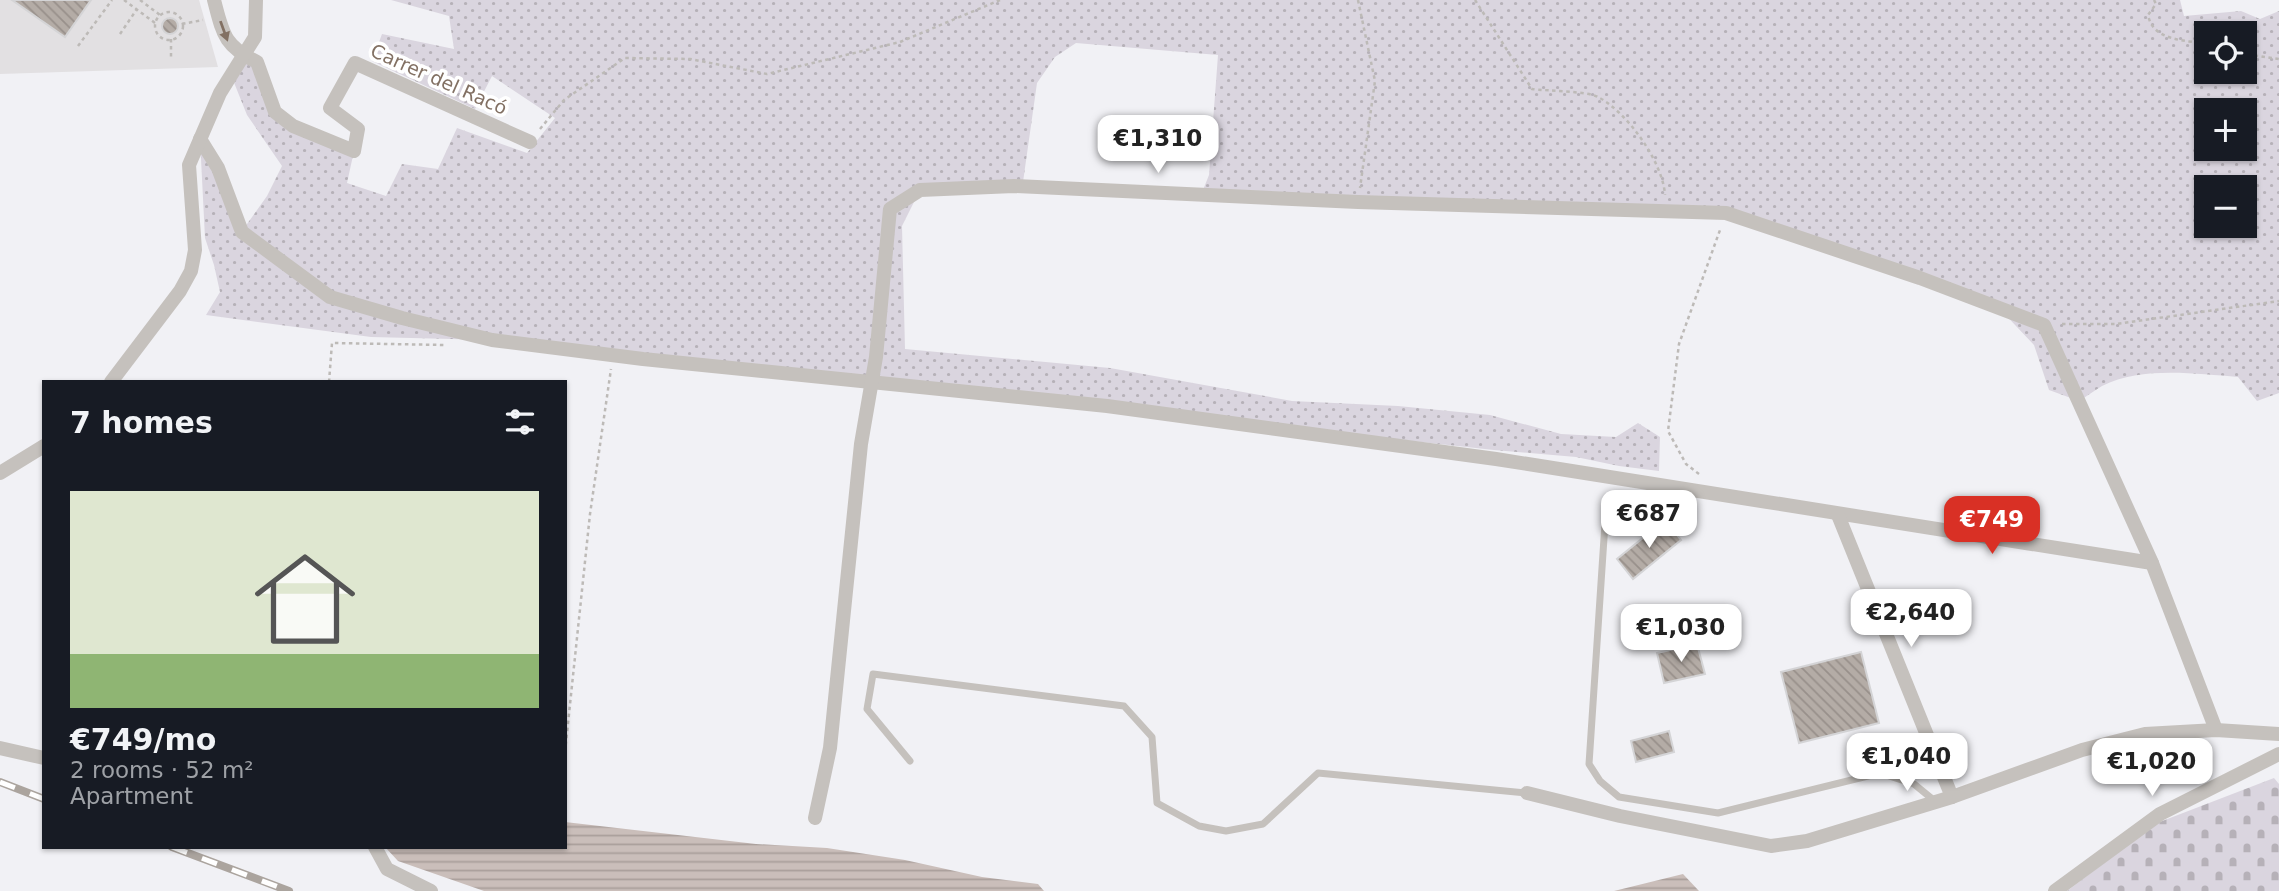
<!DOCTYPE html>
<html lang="en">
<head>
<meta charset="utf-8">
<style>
  :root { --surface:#171b24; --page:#20242c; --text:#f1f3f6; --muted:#9ea1a6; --accent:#d93025 }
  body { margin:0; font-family:"DejaVu Sans",sans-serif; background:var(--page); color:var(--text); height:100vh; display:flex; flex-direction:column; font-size:26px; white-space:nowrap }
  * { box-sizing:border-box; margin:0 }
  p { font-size:23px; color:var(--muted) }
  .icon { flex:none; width:38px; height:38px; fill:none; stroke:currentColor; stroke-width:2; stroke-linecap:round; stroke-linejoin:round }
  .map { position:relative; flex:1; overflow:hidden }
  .sheet { position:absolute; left:42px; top:380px; width:525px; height:469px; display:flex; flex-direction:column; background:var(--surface); border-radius:0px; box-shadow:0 2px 5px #0004 }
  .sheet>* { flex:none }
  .tools { position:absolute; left:2194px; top:21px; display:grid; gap:14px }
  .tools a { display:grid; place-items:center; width:63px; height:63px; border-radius:0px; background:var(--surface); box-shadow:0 2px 5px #0004; font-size:35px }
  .price { position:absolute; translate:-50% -60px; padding:0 16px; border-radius:14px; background:#fff; color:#222; font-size:23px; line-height:46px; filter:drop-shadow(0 2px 4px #0008) }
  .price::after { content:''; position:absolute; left:50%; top:42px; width:21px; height:16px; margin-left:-10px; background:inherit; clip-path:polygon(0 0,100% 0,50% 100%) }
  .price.current { background:var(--accent); color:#fff }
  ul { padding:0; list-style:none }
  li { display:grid; align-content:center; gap:14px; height:371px; padding:0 28px }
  li span { display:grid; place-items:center; height:217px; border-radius:0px; color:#555 }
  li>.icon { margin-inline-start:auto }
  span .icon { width:126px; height:126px; fill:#fffc; stroke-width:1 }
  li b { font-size:30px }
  h2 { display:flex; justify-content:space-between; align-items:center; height:84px; padding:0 28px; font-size:30px }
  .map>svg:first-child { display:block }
  .built { fill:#e2e0e2 }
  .grass { fill:url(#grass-dots); fill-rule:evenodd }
  .cemetery { fill:url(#cemetery-stones) }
  .water { fill:url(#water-rules) }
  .building { fill:url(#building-back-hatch); stroke:#d4d4d6; stroke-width:2 }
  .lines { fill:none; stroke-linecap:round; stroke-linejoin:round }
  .path { stroke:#bdbab7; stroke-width:2.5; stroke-dasharray:3.5 3.5; stroke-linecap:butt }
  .lane { stroke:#c5c1bd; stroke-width:7 }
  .street { stroke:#c5c1bd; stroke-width:14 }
  .rail-casing { stroke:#aba49e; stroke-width:8 }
  .rail { stroke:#fff; stroke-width:5; stroke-dasharray:16; stroke-linecap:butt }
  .oneway { fill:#827063 }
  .labels { text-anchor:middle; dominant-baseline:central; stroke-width:7; stroke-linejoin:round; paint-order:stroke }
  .street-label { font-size:19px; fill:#827063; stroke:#fff }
</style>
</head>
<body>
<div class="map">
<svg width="2279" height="891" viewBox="0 0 2279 891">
  <defs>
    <pattern id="grass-dots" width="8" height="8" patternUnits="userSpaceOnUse" patternTransform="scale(1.75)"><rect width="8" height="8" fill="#dad5df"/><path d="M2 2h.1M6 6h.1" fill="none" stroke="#b6b1b8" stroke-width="1.8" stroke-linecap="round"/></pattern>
    <pattern id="cemetery-stones" width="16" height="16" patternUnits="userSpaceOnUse" patternTransform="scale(1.75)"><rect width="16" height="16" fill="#dad5df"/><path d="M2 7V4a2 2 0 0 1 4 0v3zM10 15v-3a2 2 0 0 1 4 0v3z" fill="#b6b1b8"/></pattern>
    <pattern id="water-rules" width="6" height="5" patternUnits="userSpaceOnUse" patternTransform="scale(1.75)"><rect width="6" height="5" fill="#cabeba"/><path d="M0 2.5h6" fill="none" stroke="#a99f9b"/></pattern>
    <pattern id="building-back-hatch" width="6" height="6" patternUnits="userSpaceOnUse" patternTransform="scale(1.75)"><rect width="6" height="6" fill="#b4aca6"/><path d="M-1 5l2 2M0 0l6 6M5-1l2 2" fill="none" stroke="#98908b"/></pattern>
  </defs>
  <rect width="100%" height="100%" fill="#f1f1f5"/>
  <polygon class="built" points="0,0 199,0 218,67 0,74"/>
  <path class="grass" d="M 391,0 L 2180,0 L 2184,16 L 2241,11 L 2260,19 L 2279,11 L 2279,393 L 2257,401 L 2238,377 C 2195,374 2142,366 2102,386 C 2094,391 2087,396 2079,401 L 2049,390 L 2034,345 L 1998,307 L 1726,213 L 1201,195 L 1209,175 L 1218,55 L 1076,43 L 1055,57 L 1037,83 L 1023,182 L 920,190 L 902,226 L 905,349 L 1110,368 L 1292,401 L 1398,406 L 1490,415 L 1561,434 L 1616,437 L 1638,423 L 1660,437 L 1659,471 L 1619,466 L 1576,457 L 1494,450 L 492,340 L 371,337 L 206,315 L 220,292 L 214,265 L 205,238 L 200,139 L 242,231 L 267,196 L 282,166 L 247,115 L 231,75 L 243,56 L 257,62 L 276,112 L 354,151 L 347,183 L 386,196 L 402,164 L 438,169 L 457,128 L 527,153 L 555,118 L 492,76 L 475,109 L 372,61 L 382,34 L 454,49 L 449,16 ZM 2207,33 L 2245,33 L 2245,72 L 2207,72 ZM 2207,110 L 2245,110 L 2245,149 L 2207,149 ZM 2207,187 L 2245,187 L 2245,226 L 2207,226 Z"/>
  <polygon class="cemetery" points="2274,778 2279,784 2279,891 2067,891 2157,823"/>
  <g class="water">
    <polygon points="565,822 756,844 827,848 905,860 982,877 1038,884 1044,891 484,891 398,861 386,848 565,847"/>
    <polygon points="1683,874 1699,891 1614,891"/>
  </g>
  <g class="building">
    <polygon points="12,0 91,0 65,37"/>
    <circle cx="170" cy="26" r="8"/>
    <polygon points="1665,520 1681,540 1633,579 1617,559"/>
    <polygon points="1697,644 1705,674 1664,683 1657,653"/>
    <polygon points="1861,652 1879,723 1799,743 1781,672"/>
    <polygon points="1669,731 1674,752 1636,762 1631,741"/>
  </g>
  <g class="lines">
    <g class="path">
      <polyline points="124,0 155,23"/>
      <polyline points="140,0 160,15"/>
      <polyline points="1358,0 1375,81 1360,188"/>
      <path d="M 1475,0 L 1532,89 C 1547,91 1587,91 1598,97 C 1627,112 1663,162 1665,195"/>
      <path d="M 2154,0 L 2156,4 L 2148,15 C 2153,41 2184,40 2207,44"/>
      <circle cx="169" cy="26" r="14"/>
      <polyline points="182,24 203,20"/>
      <polyline points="120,34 137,9"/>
      <polyline points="171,39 171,57"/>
      <polyline points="78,46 112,0"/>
      <polyline points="2245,46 2252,55 2279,59"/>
      <polyline points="540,129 564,100 625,58 690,59 767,74 900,42 1000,0"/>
      <polyline points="2062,324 2116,324 2279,301"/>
      <polyline points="329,382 332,343 444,345"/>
      <polyline points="1699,474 1686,464 1668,431 1679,344 1720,230"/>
      <polyline points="565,752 590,514 611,369"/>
    </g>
    <g class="lane">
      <polyline points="1605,523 1589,764 1600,781 1619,797 1718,813 1880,773 1914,784 1936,802"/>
      <polyline points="910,761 867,709 873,674 1124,706 1152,737 1157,803 1199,826 1226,831 1263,824 1318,773 1527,793"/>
    </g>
    <g class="street">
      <path d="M 214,0 C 223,34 224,46 257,62 L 275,112 L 293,126 L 354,151 L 358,129 L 330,108 L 355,63 L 530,142"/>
      <polyline points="200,139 218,168 242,232 330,297 402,318 492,340 643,359 1107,406 1496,459 2152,563"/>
      <polyline points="111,382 180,291 191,271 195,250 189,165 220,93 255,37 256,0"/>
      <polyline points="0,473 44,446"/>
      <polyline points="1838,515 1952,797"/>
      <polyline points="0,748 44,758"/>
      <polyline points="1527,793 1620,816 1771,846 1807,841 1952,797 2082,750 2145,734 2216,730 2279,734"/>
      <polyline points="815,818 830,748 861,444 876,357 890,209 920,190 1014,186 1358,202 1726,213 1920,278 2044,325 2152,563 2216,730"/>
      <polyline points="375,847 387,869 431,891"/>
      <polyline points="2055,891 2160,814 2279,754"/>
    </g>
    <g class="rail-casing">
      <g id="rail">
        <polyline points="0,782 44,799"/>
        <polyline points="172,847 289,891"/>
      </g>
    </g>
    <use href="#rail" class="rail"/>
  </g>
  <defs><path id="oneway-solid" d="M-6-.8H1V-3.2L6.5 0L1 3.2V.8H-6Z" transform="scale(1.75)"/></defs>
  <use class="oneway" href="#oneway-solid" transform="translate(224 31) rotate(70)"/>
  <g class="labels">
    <g class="street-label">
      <text transform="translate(439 79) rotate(24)">Carrer del Racó</text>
    </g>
  </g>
</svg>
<div class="tools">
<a><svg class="icon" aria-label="locate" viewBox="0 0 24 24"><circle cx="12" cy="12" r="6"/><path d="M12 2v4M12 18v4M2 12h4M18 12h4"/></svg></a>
<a>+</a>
<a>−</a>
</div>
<b class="price" style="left:1158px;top:175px">€1,310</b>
<b class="price" style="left:1649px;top:550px">€687</b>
<b class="price current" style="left:1992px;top:556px">€749</b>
<b class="price" style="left:1911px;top:649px">€2,640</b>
<b class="price" style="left:1681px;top:664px">€1,030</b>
<b class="price" style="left:1907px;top:793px">€1,040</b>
<b class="price" style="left:2152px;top:798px">€1,020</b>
<section class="sheet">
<h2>7 homes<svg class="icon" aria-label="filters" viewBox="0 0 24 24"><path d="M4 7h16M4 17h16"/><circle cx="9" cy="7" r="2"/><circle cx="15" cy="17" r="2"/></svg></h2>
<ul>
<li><span style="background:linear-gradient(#dfe7d0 75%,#8fb573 0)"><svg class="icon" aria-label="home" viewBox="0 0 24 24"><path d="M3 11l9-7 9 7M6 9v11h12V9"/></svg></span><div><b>€749/mo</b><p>2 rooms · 52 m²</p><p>Apartment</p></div></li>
</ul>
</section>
</div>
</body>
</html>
